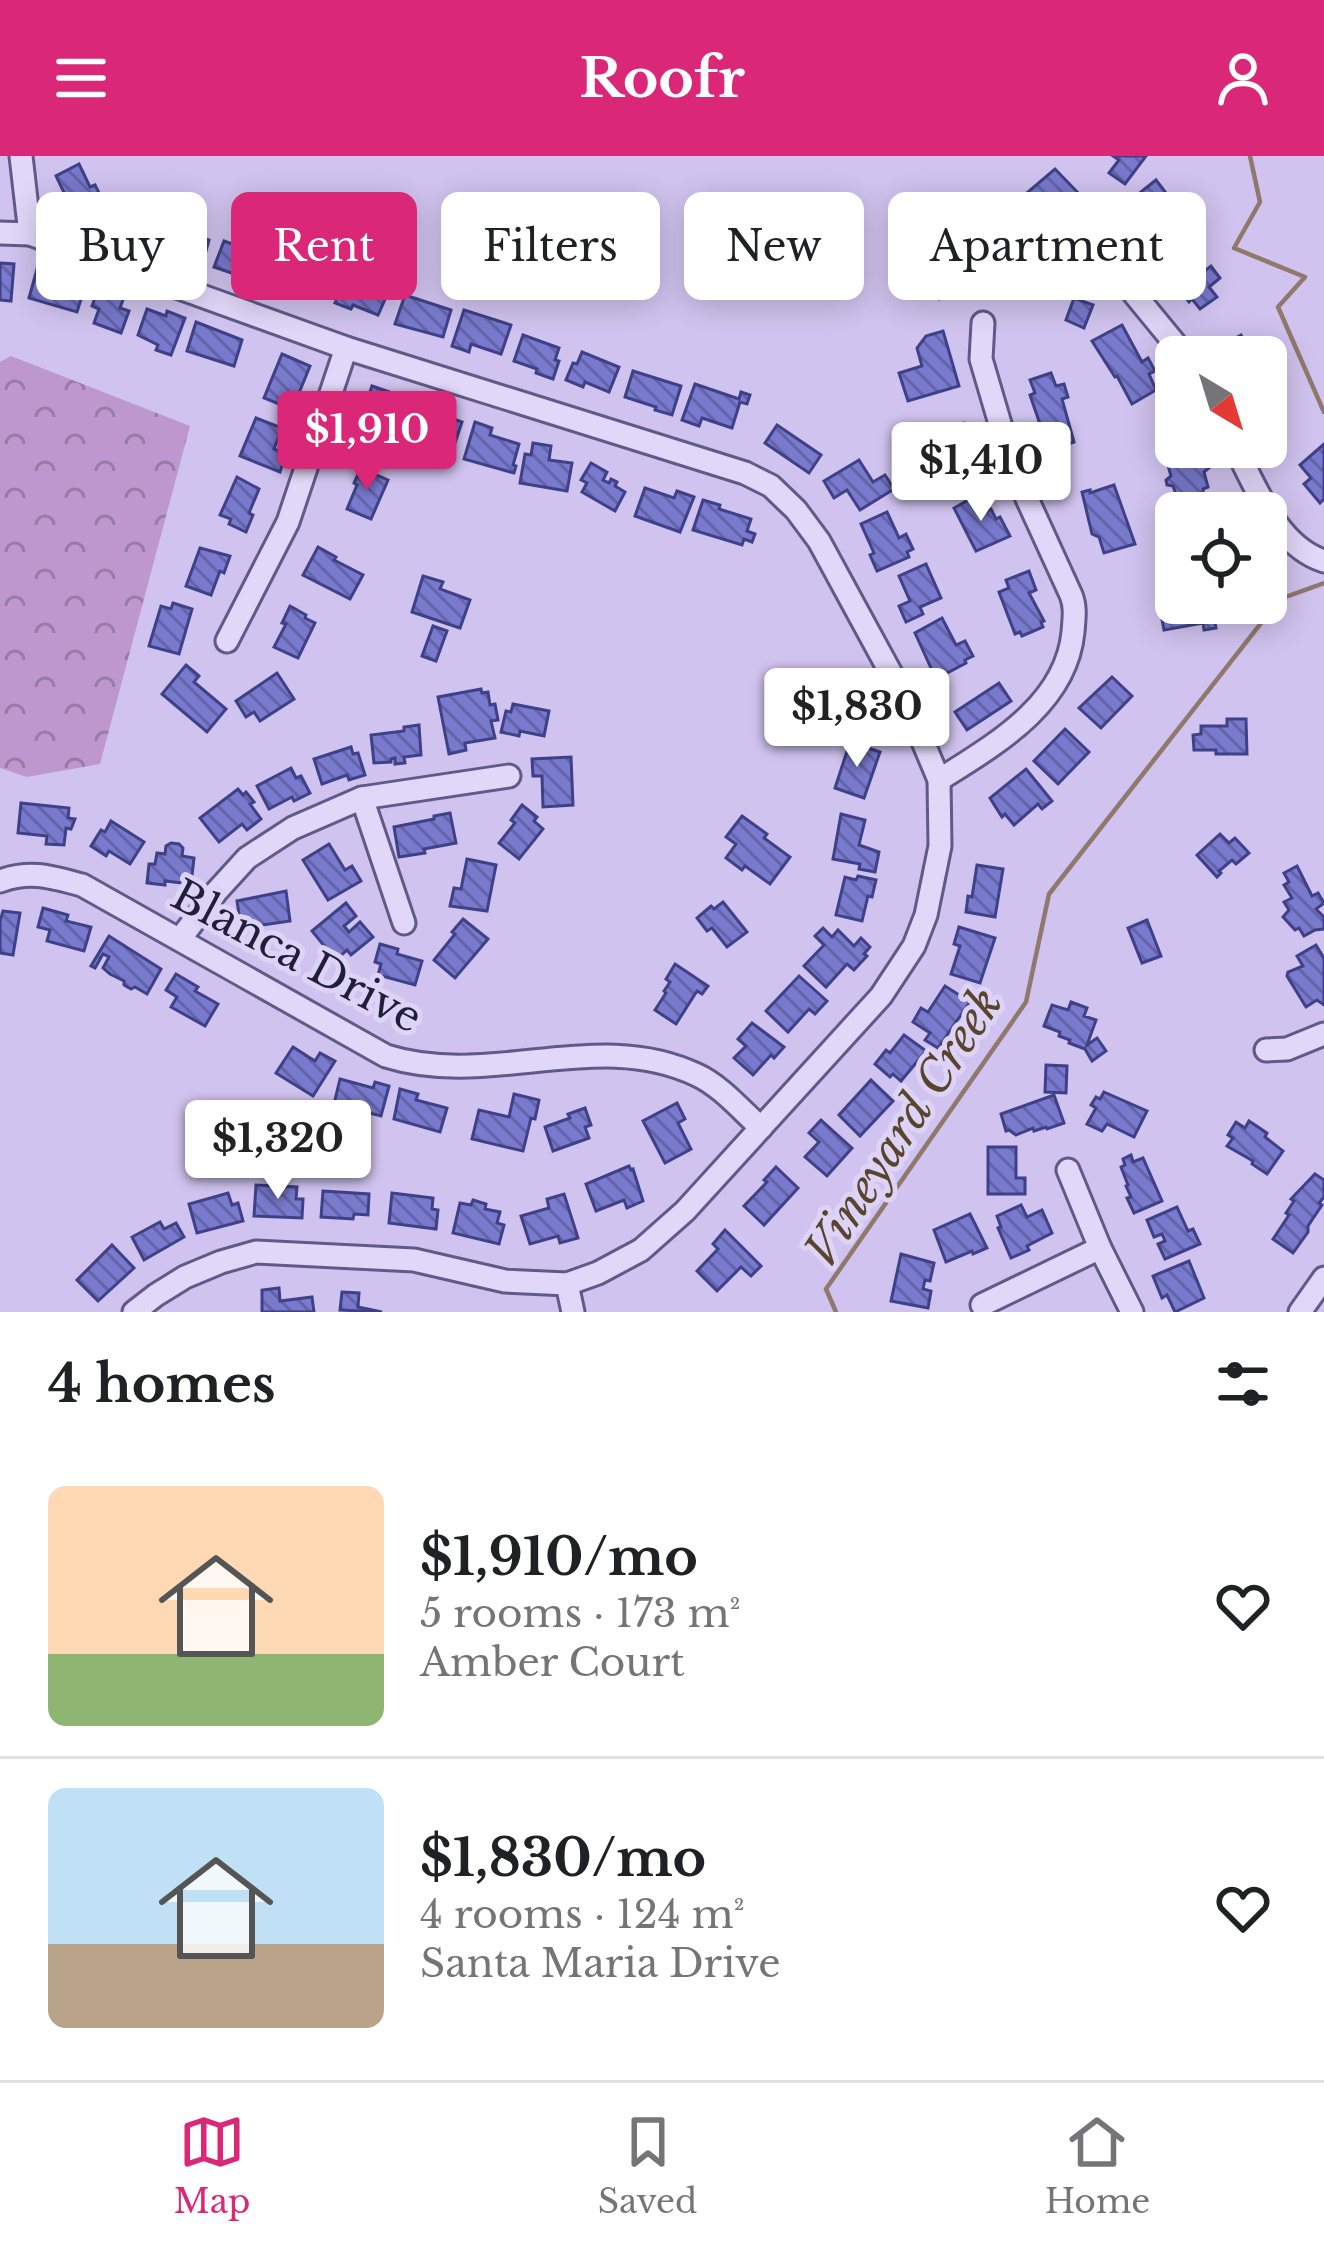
<!DOCTYPE html>
<html lang="en">
<head>
<meta charset="utf-8">
<style>
  :root { --surface:#fff; --page:#f6f6f6; --text:#202124; --muted:#757577; --line:#e0e0e0; --accent:#db2777 }
  body { margin:0; font-family:"Libre Baskerville",serif; background:var(--page); color:var(--text); height:100vh; display:flex; flex-direction:column; font-size:45px; white-space:nowrap }
  * { box-sizing:border-box; margin:0 }
  p { font-size:39px; color:var(--muted) }
  .icon { flex:none; width:66px; height:66px; fill:none; stroke:currentColor; stroke-width:2; stroke-linecap:round; stroke-linejoin:round }
  .map { position:relative; height:1156px; overflow:hidden }
  .details { display:flex; flex-direction:column; background:var(--surface); flex:1 }
  .details>* { flex:none }
  .top-card { position:absolute; left:36px; top:36px; width:1254px; height:108px; display:flex; gap:24px }
  .needle { width:78px; rotate:142deg }
  .controls { position:absolute; left:1155px; top:180px; display:grid; gap:24px }
  .controls a { display:grid; place-items:center; width:132px; height:132px; border-radius:18px; background:var(--surface); box-shadow:0 6px 30px #0003; font-size:60px }
  .price { position:absolute; translate:-50% -102px; padding:0 27px; border-radius:12px; background:#fff; color:#222; font-size:39px; line-height:78px; filter:drop-shadow(0 3px 6px #0008) }
  .price::after { content:''; position:absolute; left:50%; top:72px; width:36px; height:27px; margin-left:-18px; background:inherit; clip-path:polygon(0 0,100% 0,50% 100%) }
  .price.active { background:var(--accent); color:#fff }
  ul { padding:0; list-style:none }
  li { display:flex; align-items:center; gap:36px; height:300px; padding:0 48px }
  li+li { border-top:3px solid var(--line) }
  li span { display:grid; place-items:center; flex:none; width:336px; height:240px; border-radius:18px; color:#555 }
  li>.icon { margin-inline-start:auto }
  span .icon { width:144px; height:144px; fill:#fffc; stroke-width:1 }
  li b { font-size:51px }
  h2 { display:flex; justify-content:space-between; align-items:center; height:144px; padding:0 48px; font-size:51px }
  .tag { padding:0 42px; border-radius:18px; background:var(--surface); box-shadow:0 6px 30px #0003; font-size:42px; line-height:108px }
  .tag.active { background:var(--accent); color:#fff }
  header { display:flex; justify-content:space-between; align-items:center; height:156px; padding:0 48px; background:var(--accent); color:#fff; font-size:54px; font-weight:700 }
  .tab-bar { display:flex; justify-content:space-around; align-items:center; height:168px; border-top:3px solid var(--line); background:var(--surface); font-size:33px; color:var(--muted) }
  .tab-bar a { display:grid; justify-items:center; gap:6px }
  .tab-bar .active { color:var(--accent) }
  .map>svg:first-child { display:block }
  .park { fill:url(#park-crowns) }
  .lines { fill:none; stroke-linecap:round; stroke-linejoin:round }
  .stream { stroke:#90786c; stroke-width:4.5 }
  .building { fill:url(#building-back-hatch); stroke:#3f4188; stroke-width:3 }
  .minor-casing { stroke:#5f5a89; stroke-width:27 }
  .minor { stroke:#e1d7f9; stroke-width:21 }
  .labels { text-anchor:middle; dominant-baseline:central; stroke-width:10; stroke-linejoin:round; paint-order:stroke }
  .street-label { font-size:42px; fill:#201e39; stroke:#ddd3f6 }
  .water-label { font-size:45px; font-style:italic; fill:#59442d; stroke:#ddd3f6 }
</style>
</head>
<body>
<header><svg class="icon" aria-label="menu" viewBox="0 0 24 24"><path d="M4 6h16M4 12h16M4 18h16"/></svg>Roofr<svg class="icon" aria-label="person" viewBox="0 0 24 24"><circle cx="12" cy="8" r="4"/><path d="M4 21q1-7 8-7t8 7"/></svg></header>
<div class="map">
<svg width="1324" height="1156" viewBox="0 0 1324 1156">
  <defs>
    <pattern id="park-crowns" width="20" height="18" patternUnits="userSpaceOnUse" patternTransform="scale(3)"><rect width="20" height="18" fill="#bd97cd"/><path d="M2 6a3 3 0 1 1 6 0M12 15a3 3 0 1 1 6 0" fill="none" stroke="#997ba7"/></pattern>
    <pattern id="building-back-hatch" width="6" height="6" patternUnits="userSpaceOnUse" patternTransform="scale(3)"><rect width="6" height="6" fill="#7979cd"/><path d="M-1 5l2 2M0 0l6 6M5-1l2 2" fill="none" stroke="#6363a7"/></pattern>
  </defs>
  <rect width="100%" height="100%" fill="#d0c3ef"/>
  <polygon class="park" points="11,200 190,270 100,608 27,621 0,612 0,206"/>
  <g class="lines">
    <g class="stream">
      <polyline points="1250,0 1260,46 1234,92 1305,121 1278,151 1324,256"/>
      <polyline points="836,1156 826,1133 1026,846 1049,738 1280,443 1324,427"/>
    </g>
  </g>
  <g class="building">
    <polygon points="1113,0 1146,0 1125,28 1109,17 1119,4"/>
    <polygon points="79,8 90,31 95,29 104,47 99,50 101,54 82,63 73,45 69,47 56,20"/>
    <polygon points="1055,13 1084,43 1046,71 1021,42"/>
    <polygon points="1156,24 1182,58 1159,77 1141,55 1146,51 1136,40"/>
    <polygon points="118,47 164,63 155,88 107,74 108,71 106,71 113,48"/>
    <polygon points="173,73 209,84 203,106 166,95"/>
    <polygon points="224,85 268,101 258,126 214,111"/>
    <polygon points="954,92 961,101 965,97 979,114 959,131 956,128 939,143 920,122"/>
    <polygon points="1182,92 1202,117 1211,110 1220,122 1209,131 1217,141 1200,153 1192,143 1189,146 1162,108"/>
    <polygon points="282,99 328,112 321,139 273,128"/>
    <polygon points="0,107 14,108 11,145 0,144"/>
    <polygon points="37,113 85,130 77,156 29,142"/>
    <polygon points="352,119 363,123 365,120 391,130 378,159 353,149 351,153 335,147 343,129 347,131"/>
    <polygon points="99,131 124,141 120,152 129,155 121,177 94,167 99,153 92,150"/>
    <polygon points="405,139 451,154 443,181 395,168"/>
    <polygon points="1074,142 1093,149 1084,172 1066,164"/>
    <polygon points="147,153 166,160 167,155 185,162 171,199 156,194 158,189 138,179"/>
    <polygon points="464,154 511,169 501,198 471,188 469,196 452,190"/>
    <polygon points="196,166 242,184 234,210 187,195"/>
    <polygon points="1122,169 1142,206 1148,202 1155,215 1149,218 1156,234 1132,248 1117,220 1115,221 1092,185"/>
    <polygon points="943,175 959,230 908,245 899,217 922,210 917,192 926,180"/>
    <polygon points="523,179 559,192 555,204 559,205 553,223 536,217 537,213 514,205"/>
    <polygon points="1241,179 1248,192 1250,191 1254,197 1257,195 1260,201 1236,201 1228,186"/>
    <polygon points="582,196 619,211 609,236 585,226 583,231 566,224 573,207 577,208"/>
    <polygon points="282,198 310,210 299,237 305,240 299,256 264,242"/>
    <polygon points="633,215 681,230 672,259 655,254 656,251 625,241"/>
    <polygon points="1051,217 1056,230 1064,228 1068,241 1062,243 1074,286 1054,293 1046,269 1041,271 1030,239 1035,237 1030,224"/>
    <polygon points="695,228 739,243 741,236 750,239 747,248 740,246 732,272 702,262 699,270 682,264"/>
    <polygon points="372,230 398,239 385,275 393,277 386,295 350,283 356,267 359,268"/>
    <polygon points="420,255 444,264 445,260 462,266 454,290 449,289 448,293 432,288 431,291 410,283"/>
    <polygon points="256,262 282,272 274,293 286,298 280,316 240,300"/>
    <polygon points="475,266 492,272 490,279 519,288 513,309 516,310 514,317 464,303"/>
    <polygon points="964,267 975,312 940,321 932,285 942,283 939,273"/>
    <polygon points="777,269 821,299 809,317 765,287"/>
    <polygon points="533,287 551,290 549,304 572,307 567,335 520,327 525,298 531,299"/>
    <polygon points="1324,288 1324,343 1320,347 1304,328 1311,322 1300,309"/>
    <polygon points="1203,291 1210,311 1204,316 1208,331 1203,333 1204,351 1196,356 1192,349 1181,352 1173,330 1167,329 1166,324 1171,320 1165,299 1175,296 1174,292 1177,291"/>
    <polygon points="859,304 873,326 885,319 894,333 860,354 847,334 834,342 824,325"/>
    <polygon points="591,307 607,316 603,324 609,327 611,323 617,326 615,330 625,336 615,355 582,336 587,327 581,324"/>
    <polygon points="361,312 388,324 371,363 347,353 357,329 354,327"/>
    <polygon points="237,321 259,333 249,357 253,359 246,376 229,368 231,363 220,359"/>
    <polygon points="1114,329 1135,388 1104,397 1099,381 1092,378 1082,336 1090,334 1090,337"/>
    <polygon points="645,332 674,342 677,335 694,341 680,376 635,360"/>
    <polygon points="977,339 986,356 991,353 996,363 1000,361 1010,380 976,395 954,352"/>
    <polygon points="703,344 720,349 719,353 751,363 747,375 755,378 752,386 744,383 742,389 693,374"/>
    <polygon points="887,356 899,382 906,378 913,393 907,396 909,401 877,415 870,399 874,397 861,368"/>
    <polygon points="318,391 336,401 334,404 363,419 350,443 303,419"/>
    <polygon points="200,392 230,400 224,417 220,415 211,439 186,430"/>
    <polygon points="926,408 941,442 920,451 923,458 906,466 899,450 910,445 899,420"/>
    <polygon points="1029,415 1036,434 1029,437 1044,465 1041,466 1043,471 1022,480 1020,476 1015,478 999,436 1009,432 1006,424"/>
    <polygon points="423,420 443,426 440,433 470,444 460,472 412,456"/>
    <polygon points="1170,439 1171,445 1176,444 1176,447 1182,447 1182,450 1211,447 1216,472 1204,474 1203,467 1164,474 1158,442"/>
    <polygon points="173,447 192,453 179,498 149,490 161,450 171,453"/>
    <polygon points="290,450 306,459 305,462 315,467 298,502 274,491 286,468 282,467"/>
    <polygon points="942,462 956,489 965,485 973,500 965,504 966,507 936,523 915,477"/>
    <polygon points="433,470 447,475 436,505 422,500"/>
    <polygon points="186,509 199,520 194,526 226,553 207,576 162,538"/>
    <polygon points="277,517 294,543 260,565 254,556 246,561 236,545"/>
    <polygon points="1112,521 1132,540 1101,572 1079,552"/>
    <polygon points="999,527 1011,545 967,574 955,556"/>
    <polygon points="481,533 482,537 488,536 490,549 495,548 498,564 491,565 495,582 465,587 466,594 449,598 438,541"/>
    <polygon points="513,548 549,555 544,580 520,575 519,580 501,576 506,555 511,556"/>
    <polygon points="1227,563 1246,563 1247,598 1216,598 1216,594 1194,594 1193,579 1201,578 1201,570 1227,570"/>
    <polygon points="419,569 421,599 404,601 405,607 395,608 395,602 391,603 391,606 374,607 371,579 404,575 404,571"/>
    <polygon points="1065,573 1089,596 1058,628 1034,605"/>
    <polygon points="850,586 880,596 864,642 835,632"/>
    <polygon points="351,591 353,598 358,597 365,619 349,624 347,619 322,628 314,603"/>
    <polygon points="571,601 573,649 543,651 542,620 533,620 532,603"/>
    <polygon points="291,612 296,622 301,620 310,637 294,645 292,641 269,653 257,630"/>
    <polygon points="1026,613 1052,645 1042,653 1038,648 1014,669 1005,658 1002,661 990,642"/>
    <polygon points="238,633 243,639 246,636 254,646 250,648 261,663 247,674 242,668 219,686 200,662"/>
    <polygon points="21,647 69,652 68,662 75,663 71,673 66,672 64,689 46,688 47,680 18,677"/>
    <polygon points="522,649 537,661 534,665 543,673 519,703 499,687 515,667 511,664"/>
    <polygon points="450,657 456,687 424,693 425,697 399,701 394,671 434,663 434,660"/>
    <polygon points="841,658 865,664 859,689 879,696 875,716 859,713 860,708 833,703"/>
    <polygon points="742,660 767,678 764,682 790,701 770,728 745,710 742,714 726,702 736,688 726,681"/>
    <polygon points="111,665 144,686 130,708 109,695 106,700 91,690 101,674 105,676"/>
    <polygon points="1220,678 1229,687 1235,682 1249,697 1236,708 1232,704 1219,715 1221,717 1217,721 1197,699"/>
    <polygon points="171,687 179,688 183,692 182,700 194,702 191,728 165,725 165,729 147,727 149,708 155,708 157,697 165,698 166,690"/>
    <polygon points="329,688 345,714 352,710 361,725 328,744 303,704"/>
    <polygon points="467,703 496,709 487,755 450,750 454,732 461,733"/>
    <polygon points="977,709 1003,713 995,761 966,756 968,740 972,741"/>
    <polygon points="1297,710 1312,740 1318,737 1324,747 1316,753 1324,761 1324,773 1315,774 1304,780 1299,772 1295,774 1283,761 1289,754 1284,746 1292,742 1284,729 1289,726 1284,717"/>
    <polygon points="858,720 876,724 872,741 868,740 862,765 836,759 845,721 856,724"/>
    <polygon points="286,735 290,765 241,772 237,745"/>
    <polygon points="723,746 747,776 727,791 712,772 707,775 697,762 711,750 714,753"/>
    <polygon points="346,747 356,760 344,770 349,776 360,766 373,781 351,799 347,794 336,804 312,775"/>
    <polygon points="43,752 68,759 66,765 91,771 84,795 47,785 50,774 38,771"/>
    <polygon points="3,755 20,757 13,799 0,797 0,765"/>
    <polygon points="463,763 488,783 455,822 434,804 455,778 452,776"/>
    <polygon points="1147,764 1161,800 1142,807 1128,772"/>
    <polygon points="959,771 995,782 980,827 951,818 960,790 954,788"/>
    <polygon points="823,772 832,781 838,774 854,790 861,782 870,791 864,798 867,800 854,814 847,808 826,831 804,810 824,789 815,780"/>
    <polygon points="109,780 161,813 147,838 135,831 131,833 124,829 124,825 110,818 103,812 109,801 103,798 95,812 91,810"/>
    <polygon points="380,788 398,793 397,798 422,805 415,829 378,819 381,808 375,806"/>
    <polygon points="1316,789 1324,802 1324,849 1317,844 1306,851 1287,820 1288,816 1303,810 1297,800"/>
    <polygon points="675,808 708,830 702,838 697,835 676,868 655,854 666,837 664,835 670,826 666,823"/>
    <polygon points="176,818 198,831 195,835 218,848 205,870 171,851 177,841 166,834"/>
    <polygon points="799,820 827,845 815,858 809,853 788,876 766,855"/>
    <polygon points="945,830 970,846 938,892 925,884 930,877 913,866 921,852 928,856"/>
    <polygon points="1071,846 1087,852 1084,860 1096,864 1087,889 1097,882 1106,895 1092,905 1085,893 1069,887 1070,884 1059,880 1060,876 1044,870 1052,849 1068,854"/>
    <polygon points="752,867 784,891 774,902 771,899 753,919 734,902 746,890 738,883"/>
    <polygon points="904,879 926,895 901,925 893,918 890,921 875,908 886,894 890,897"/>
    <polygon points="293,891 315,905 320,897 335,905 313,940 276,917"/>
    <polygon points="1046,909 1067,910 1066,937 1045,936"/>
    <polygon points="340,923 373,932 375,926 389,930 381,960 334,948"/>
    <polygon points="871,924 893,945 860,980 839,959"/>
    <polygon points="400,933 418,938 416,944 447,952 440,976 394,963"/>
    <polygon points="1104,936 1147,955 1134,981 1107,968 1102,975 1087,968 1096,952 1091,949 1096,941 1100,943"/>
    <polygon points="514,938 539,944 535,963 531,962 523,995 472,983 479,954 509,961"/>
    <polygon points="1054,939 1064,967 1047,973 1046,971 1034,975 1033,972 1016,979 1009,974 1006,975 1001,958"/>
    <polygon points="677,947 685,963 678,967 691,993 665,1007 643,965"/>
    <polygon points="585,952 591,969 585,971 589,982 553,995 545,971 570,962 568,958"/>
    <polygon points="821,964 852,992 827,1020 805,1001 819,986 809,977"/>
    <polygon points="1249,965 1267,977 1265,981 1283,995 1267,1018 1252,1008 1253,1005 1227,990 1233,982 1228,979 1236,966 1245,972"/>
    <polygon points="988,991 1016,991 1016,1022 1025,1022 1025,1038 988,1038"/>
    <polygon points="1131,999 1133,1006 1143,1002 1162,1045 1134,1057 1127,1042 1131,1041 1126,1030 1128,1029 1121,1011 1125,1009 1123,1003"/>
    <polygon points="629,1010 631,1014 633,1013 643,1045 627,1052 624,1044 596,1055 586,1028"/>
    <polygon points="776,1011 798,1032 764,1069 744,1050 767,1026 764,1024"/>
    <polygon points="1315,1018 1324,1024 1324,1041 1319,1047 1322,1049 1308,1070 1308,1076 1293,1097 1273,1083 1289,1059 1286,1057 1294,1045 1291,1043"/>
    <polygon points="256,1029 297,1031 296,1043 303,1043 302,1062 254,1060"/>
    <polygon points="323,1035 369,1038 368,1059 354,1058 353,1063 321,1061"/>
    <polygon points="228,1037 232,1049 238,1047 243,1065 197,1077 189,1048"/>
    <polygon points="392,1037 433,1042 432,1053 438,1054 436,1073 389,1067"/>
    <polygon points="564,1038 578,1082 560,1087 558,1080 530,1088 521,1060 549,1052 547,1043"/>
    <polygon points="473,1044 486,1048 485,1053 500,1056 497,1067 504,1069 499,1088 453,1077 460,1047 471,1049"/>
    <polygon points="1021,1049 1027,1061 1042,1054 1052,1077 1027,1090 1029,1094 1011,1102 998,1072 1001,1071 997,1060"/>
    <polygon points="1177,1051 1188,1075 1193,1073 1200,1088 1165,1103 1158,1088 1165,1085 1162,1078 1154,1081 1147,1064"/>
    <polygon points="970,1058 987,1092 973,1098 972,1095 946,1106 934,1074"/>
    <polygon points="160,1066 164,1073 176,1067 184,1081 144,1104 132,1081"/>
    <polygon points="725,1074 761,1110 751,1120 741,1111 717,1135 697,1115 718,1093 713,1088"/>
    <polygon points="112,1089 134,1112 98,1145 77,1124"/>
    <polygon points="901,1098 934,1107 930,1125 925,1124 923,1133 931,1135 928,1152 891,1145"/>
    <polygon points="1189,1105 1204,1142 1175,1156 1167,1139 1162,1142 1153,1120"/>
    <polygon points="279,1132 280,1145 312,1141 314,1156 262,1156 262,1134"/>
    <polygon points="342,1136 359,1137 358,1151 382,1156 340,1154"/>
  </g>
  <g class="lines">
    <g class="minor-casing">
      <g id="minor">
        <polyline points="21,0 30,78"/>
        <polyline points="0,77 30,78 346,192 745,317 771,330 796,354 819,385 906,545 939,624 940,690 926,759 914,790 881,840 685,1055 641,1094 598,1117 567,1128 505,1125 414,1104 256,1096 221,1106 185,1121 156,1139 134,1156"/>
        <polyline points="1095,105 1131,134 1186,201"/>
        <path d="M 1235,291 C 1256,331 1277,390 1324,405"/>
        <polyline points="227,485 288,366 346,192"/>
        <path d="M 939,624 C 994,589 1066,549 1073,476 C 1074,463 1076,451 1071,439 L 1013,312 L 981,203 L 983,167"/>
        <polyline points="362,642 404,767"/>
        <path d="M 0,725 C 31,714 51,721 82,729 L 386,900 C 491,933 597,871 697,919 C 721,930 742,955 761,972"/>
        <polyline points="180,783 216,736 247,702 293,672 362,642 509,620"/>
        <polyline points="1266,894 1287,893 1324,878"/>
        <polyline points="1068,1014 1100,1092 1132,1156"/>
        <polyline points="567,1128 573,1156"/>
        <polyline points="982,1149 1100,1092"/>
        <polyline points="1300,1156 1324,1122"/>
      </g>
    </g>
    <use href="#minor" class="minor"/>
  </g>
  <g class="labels">
    <g class="street-label">
      <text transform="translate(297 800) rotate(28)">Blanca Drive</text>
    </g>
    <g class="water-label">
      <text transform="translate(903 971) rotate(-57)">Vineyard Creek</text>
    </g>
  </g>
</svg>
<div class="controls">
<a><svg class="needle" viewBox="-14 -14 28 28"><path d="M0-13l5 13h-10z" fill="#e53935"/><path d="M0 13l5-13h-10z" fill="#757577"/></svg></a>
<a><svg class="icon" aria-label="locate" viewBox="0 0 24 24"><circle cx="12" cy="12" r="6"/><path d="M12 2v4M12 18v4M2 12h4M18 12h4"/></svg></a>
</div>
<b class="price active" style="left:367px;top:337px">$1,910</b>
<b class="price" style="left:981px;top:368px">$1,410</b>
<b class="price" style="left:857px;top:614px">$1,830</b>
<b class="price" style="left:278px;top:1046px">$1,320</b>
<div class="top-card">
<a class="tag">Buy</a>
<a class="tag active">Rent</a>
<a class="tag">Filters</a>
<a class="tag">New</a>
<a class="tag">Apartment</a>
</div>
</div>
<section class="details">
<h2>4 homes<svg class="icon" aria-label="filters" viewBox="0 0 24 24"><path d="M4 7h16M4 17h16"/><circle cx="9" cy="7" r="2"/><circle cx="15" cy="17" r="2"/></svg></h2>
<ul>
<li><span style="background:linear-gradient(#ffd9b3 70%,#8fb573 0)"><svg class="icon" aria-label="home" viewBox="0 0 24 24"><path d="M3 11l9-7 9 7M6 9v11h12V9"/></svg></span><div><b>$1,910/mo</b><p>5 rooms · 173 m²</p><p>Amber Court</p></div><svg class="icon" aria-label="heart" viewBox="0 0 24 24"><path d="M12 20l-8-8c-3-5 5-10 8-4 3-6 11-1 8 4z"/></svg></li>
<li><span style="background:linear-gradient(#bfe0f5 65%,#b9a48a 0)"><svg class="icon" aria-label="home" viewBox="0 0 24 24"><path d="M3 11l9-7 9 7M6 9v11h12V9"/></svg></span><div><b>$1,830/mo</b><p>4 rooms · 124 m²</p><p>Santa Maria Drive</p></div><svg class="icon" aria-label="heart" viewBox="0 0 24 24"><path d="M12 20l-8-8c-3-5 5-10 8-4 3-6 11-1 8 4z"/></svg></li>
</ul>
</section>
<nav class="tab-bar">
<a class="active"><svg class="icon" aria-label="map" viewBox="0 0 24 24"><path d="M3 6l6-2 6 2 6-2v14l-6 2-6-2-6 2zM9 4v14M15 6v14"/></svg>Map</a>
<a><svg class="icon" aria-label="saved" viewBox="0 0 24 24"><path d="M7 4h10v16l-5-4-5 4z"/></svg>Saved</a>
<a><svg class="icon" aria-label="home" viewBox="0 0 24 24"><path d="M3 11l9-7 9 7M6 9v11h12V9"/></svg>Home</a>
</nav>
</body>
</html>
